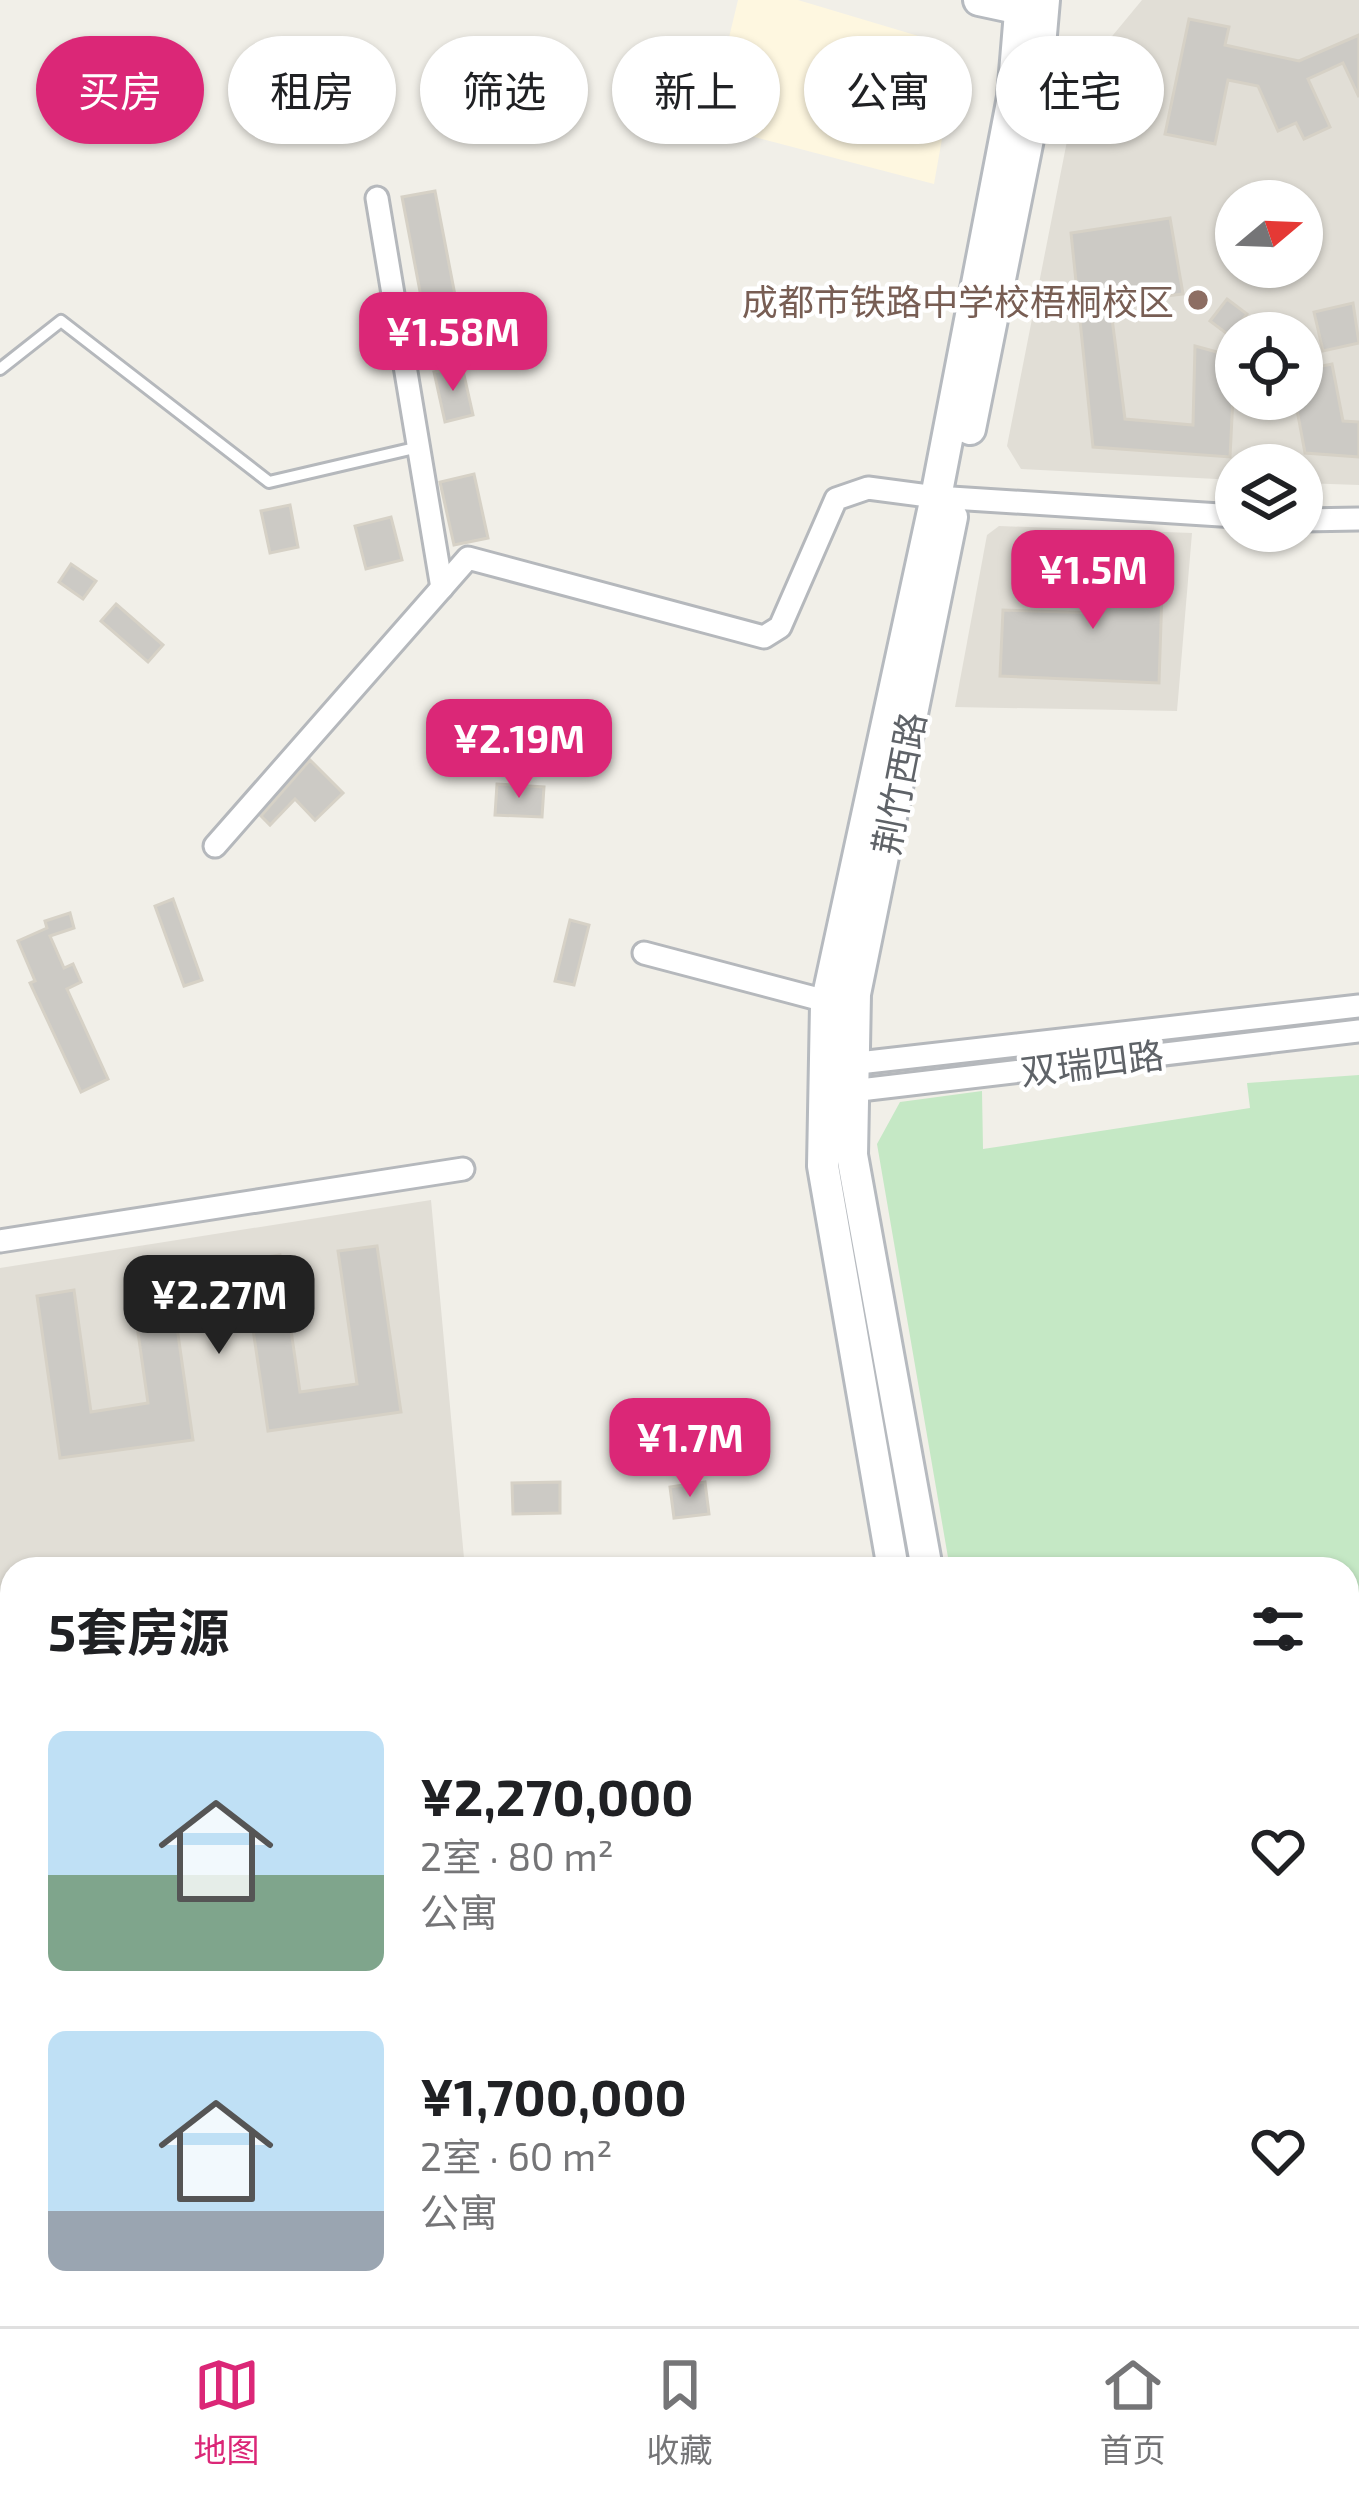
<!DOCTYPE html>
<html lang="zh">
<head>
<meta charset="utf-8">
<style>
  :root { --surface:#fff; --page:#f6f6f6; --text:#202124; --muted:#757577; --line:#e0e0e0; --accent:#db2777 }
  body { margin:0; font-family:"Exo 2","Noto Sans SC",sans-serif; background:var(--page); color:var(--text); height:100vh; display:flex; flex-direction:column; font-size:45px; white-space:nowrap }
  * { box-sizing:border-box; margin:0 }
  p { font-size:39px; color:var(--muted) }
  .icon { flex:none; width:66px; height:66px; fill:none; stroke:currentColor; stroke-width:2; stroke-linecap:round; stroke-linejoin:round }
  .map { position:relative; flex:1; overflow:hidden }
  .side { position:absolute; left:0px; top:1557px; width:1359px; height:771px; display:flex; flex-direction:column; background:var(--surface); border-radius:36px 36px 0 0; box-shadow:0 3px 9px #0004 }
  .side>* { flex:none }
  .guide { position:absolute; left:36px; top:36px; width:1287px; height:108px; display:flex; gap:24px }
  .needle { width:78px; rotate:71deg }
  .controls { position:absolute; left:1215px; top:180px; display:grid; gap:24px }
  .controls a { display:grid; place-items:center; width:108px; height:108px; border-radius:50%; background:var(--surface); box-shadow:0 3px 9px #0004; font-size:60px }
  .price { position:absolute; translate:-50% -102px; padding:0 27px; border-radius:24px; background:var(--accent); color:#fff; font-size:39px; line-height:78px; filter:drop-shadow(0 3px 6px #0008) }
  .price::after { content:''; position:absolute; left:50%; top:72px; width:36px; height:27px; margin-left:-18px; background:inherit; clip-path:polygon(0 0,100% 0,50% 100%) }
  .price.on { background:#222; color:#fff }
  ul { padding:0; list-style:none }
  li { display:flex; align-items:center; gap:36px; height:300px; padding:0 48px }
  li span { display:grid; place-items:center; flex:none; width:336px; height:240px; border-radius:18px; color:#555 }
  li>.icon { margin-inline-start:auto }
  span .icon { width:144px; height:144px; fill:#fffc; stroke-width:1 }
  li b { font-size:51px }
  h2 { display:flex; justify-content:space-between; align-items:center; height:144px; padding:0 48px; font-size:51px }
  .chip { padding:0 42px; border-radius:54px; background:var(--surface); box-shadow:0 3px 9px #0004; font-size:42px; line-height:108px }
  .chip.on { background:var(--accent); color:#fff }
  .menu { display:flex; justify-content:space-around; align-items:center; height:168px; border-top:3px solid var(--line); background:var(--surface); font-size:33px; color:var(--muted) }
  .menu a { display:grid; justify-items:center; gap:6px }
  .menu .on { color:var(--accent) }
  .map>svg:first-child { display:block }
  .commercial { fill:#fef7e0 }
  .education { fill:#e1ded6; fill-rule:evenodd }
  .green { fill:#c5e8c5 }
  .building { fill:#cccac5; stroke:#d6d1c6; stroke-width:3 }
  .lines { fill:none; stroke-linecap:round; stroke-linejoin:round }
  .service-casing { stroke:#b5b8bc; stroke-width:16 }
  .minor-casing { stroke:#b5b8bc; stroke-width:27 }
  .tertiary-casing { stroke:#b5b8bc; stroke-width:33 }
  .secondary-casing { stroke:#b6babf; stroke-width:36 }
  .service { stroke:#fff; stroke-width:10 }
  .minor { stroke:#fff; stroke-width:21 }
  .tertiary { stroke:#fff; stroke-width:27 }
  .secondary { stroke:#fff; stroke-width:30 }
  .education-dot { fill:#8d6e63; stroke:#fff; stroke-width:4.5 }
  .labels { text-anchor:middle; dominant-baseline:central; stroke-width:9; stroke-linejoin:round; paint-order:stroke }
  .education-label { font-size:36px; fill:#785e54; stroke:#fff; text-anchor:end }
  .street-label { font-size:36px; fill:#5f6368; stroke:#fff }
</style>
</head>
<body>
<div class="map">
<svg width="1359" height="2326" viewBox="0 0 1359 2326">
  <rect width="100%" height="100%" fill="#f1efe8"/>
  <g class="commercial">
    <polygon points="738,0 798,0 925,38 952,82 934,184 708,125"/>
    <polygon points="63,2316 363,2316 353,2326 73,2326"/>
  </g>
  <g class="education">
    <path d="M 1142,0 L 1359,0 L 1359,485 L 1302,483 L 1302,465 L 1236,465 L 1236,480 L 1021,469 L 1007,446 L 1080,75 ZM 1236,201 L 1302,201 L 1302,267 L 1236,267 ZM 1236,333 L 1302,333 L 1302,399 L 1236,399 Z"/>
    <polygon points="999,526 1192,533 1177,711 955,707 987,535"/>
    <polygon points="431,1200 465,1569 12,1569 12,1667 0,1667 0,1268"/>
    <polygon points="459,2316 589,2316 598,2326 449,2326"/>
  </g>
  <polygon class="green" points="1359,1075 1359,1639 1347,1642 1347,1569 950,1569 877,1144 900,1102 982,1091 983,1149 1250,1108 1247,1083"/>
  <g class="building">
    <polygon points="1189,19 1229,27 1225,45 1299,61 1359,35 1359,97 1343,63 1308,79 1330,127 1304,139 1296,123 1278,131 1258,86 1228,80 1215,144 1165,134"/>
    <polygon points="435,191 459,316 426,323 402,197"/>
    <polygon points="1170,218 1183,294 1110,303 1125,419 1193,425 1195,346 1235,357 1230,457 1093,447 1071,233"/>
    <polygon points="1227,299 1247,314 1230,336 1210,321"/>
    <polygon points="1353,303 1359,343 1323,351 1314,312"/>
    <polygon points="1332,364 1343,421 1359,422 1359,457 1305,453 1295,399 1302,399 1302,370"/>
    <polygon points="462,366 473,415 445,422 434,372"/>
    <polygon points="474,474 488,538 454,545 440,482"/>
    <polygon points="290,505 298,547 270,553 261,511"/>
    <polygon points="391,517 402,560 366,569 355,526"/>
    <polygon points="1103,559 1163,562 1159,683 1000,676 1003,610 1101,613"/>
    <polygon points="71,564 96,581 83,599 59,582"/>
    <polygon points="116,604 163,645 148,662 101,621"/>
    <polygon points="310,760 343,793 315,820 295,799 270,825 261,816"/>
    <polygon points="497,784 544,787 542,817 495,815"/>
    <polygon points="173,899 202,980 184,986 155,906"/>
    <polygon points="70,913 74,928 50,936 64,968 73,964 81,982 67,989 108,1079 81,1092 30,983 35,981 18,941 47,928 45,921"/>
    <polygon points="570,920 589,925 574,985 555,981"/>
    <polygon points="377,1246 401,1412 268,1431 246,1282 172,1292 193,1440 60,1458 37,1296 74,1290 91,1412 148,1403 130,1276 280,1255 300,1392 357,1384 338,1251"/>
    <polygon points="560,1482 560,1513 513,1514 512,1483"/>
    <polygon points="705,1482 709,1514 674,1518 670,1487"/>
  </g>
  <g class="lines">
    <g class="service-casing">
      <polyline id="service" points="0,369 61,321 269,482 419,447"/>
    </g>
    <g class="minor-casing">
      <g id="minor">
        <polyline points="377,198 442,588"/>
        <polyline points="1302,520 1359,519"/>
        <polyline points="215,846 468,558 764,637 780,627 836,499 868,488 936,497 1236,516"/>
        <polyline points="644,953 826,1001"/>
        <polyline points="841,1065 1359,1006"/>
        <polyline points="843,1092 1359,1031"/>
        <polyline points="0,1241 463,1169"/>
        <polyline points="0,1706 12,1708"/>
        <polyline points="0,1956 8,1959 0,2001"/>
        <polyline points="0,2048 12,2062"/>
        <polyline points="0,2278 12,2266"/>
        <polyline points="629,2316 638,2326"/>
        <polyline points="381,2326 391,2316"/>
      </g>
    </g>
    <g class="tertiary-casing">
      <g id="tertiary">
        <polyline points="1347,1673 1359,1670"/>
        <polyline points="1347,1711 1359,1708"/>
      </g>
    </g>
    <g class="secondary-casing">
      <g id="secondary">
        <polyline points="979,0 1021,9 1038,7"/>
        <polyline points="970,429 1035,104 1044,0"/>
        <polyline points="893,1569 823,1166 826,1005 936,497 1013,97 1021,0"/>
        <polyline points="927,1569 852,1155 855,994 952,517"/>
        <polyline points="1030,2316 1032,2326"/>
        <polyline points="1063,2316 1065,2326"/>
      </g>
    </g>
    <use href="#service" class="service"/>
    <use href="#minor" class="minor"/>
    <use href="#tertiary" class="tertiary"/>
    <use href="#secondary" class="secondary"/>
  </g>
  <circle class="education-dot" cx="1198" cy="300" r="12"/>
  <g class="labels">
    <g class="education-label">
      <text x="1174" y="300">成都市铁路中学校梧桐校区</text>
    </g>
    <g class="street-label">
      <text transform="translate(898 783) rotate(-79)">荆竹西路</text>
      <text transform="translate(1092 1062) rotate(-7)">双瑞四路</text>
    </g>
  </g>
</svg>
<div class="controls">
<a><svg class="needle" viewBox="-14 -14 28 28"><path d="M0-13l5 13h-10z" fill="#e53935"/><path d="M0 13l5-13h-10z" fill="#757577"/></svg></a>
<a><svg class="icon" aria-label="locate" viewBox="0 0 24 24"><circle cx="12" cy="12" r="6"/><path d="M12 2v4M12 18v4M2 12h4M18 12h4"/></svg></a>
<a><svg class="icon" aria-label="layers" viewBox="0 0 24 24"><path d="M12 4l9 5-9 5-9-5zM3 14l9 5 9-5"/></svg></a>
</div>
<b class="price" style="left:453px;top:394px">¥1.58M</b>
<b class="price" style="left:1093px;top:632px">¥1.5M</b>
<b class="price" style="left:519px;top:801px">¥2.19M</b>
<b class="price on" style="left:219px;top:1357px">¥2.27M</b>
<b class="price" style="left:690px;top:1500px">¥1.7M</b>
<div class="guide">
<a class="chip on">买房</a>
<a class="chip">租房</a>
<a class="chip">筛选</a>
<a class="chip">新上</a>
<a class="chip">公寓</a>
<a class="chip">住宅</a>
</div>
<section class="side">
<h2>5套房源<svg class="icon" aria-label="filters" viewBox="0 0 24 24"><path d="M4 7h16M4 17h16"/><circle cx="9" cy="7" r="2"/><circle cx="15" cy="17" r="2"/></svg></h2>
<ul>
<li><span style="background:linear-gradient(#bfe0f5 60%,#7fa58c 0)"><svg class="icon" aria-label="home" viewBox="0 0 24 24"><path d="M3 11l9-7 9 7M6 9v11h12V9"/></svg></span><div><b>¥2,270,000</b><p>2室 · 80 m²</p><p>公寓</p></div><svg class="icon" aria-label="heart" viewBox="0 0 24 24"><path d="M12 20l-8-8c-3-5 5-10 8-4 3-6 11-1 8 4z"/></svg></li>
<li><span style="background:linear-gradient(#bfe0f5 75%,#9aa5b1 0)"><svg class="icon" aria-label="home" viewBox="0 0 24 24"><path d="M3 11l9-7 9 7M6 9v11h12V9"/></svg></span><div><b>¥1,700,000</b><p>2室 · 60 m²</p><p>公寓</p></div><svg class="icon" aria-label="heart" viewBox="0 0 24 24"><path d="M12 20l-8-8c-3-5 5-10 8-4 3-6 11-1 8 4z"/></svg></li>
</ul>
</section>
</div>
<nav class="menu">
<a class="on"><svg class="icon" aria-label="map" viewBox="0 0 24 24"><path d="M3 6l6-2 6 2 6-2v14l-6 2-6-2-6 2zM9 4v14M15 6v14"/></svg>地图</a>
<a><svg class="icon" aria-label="saved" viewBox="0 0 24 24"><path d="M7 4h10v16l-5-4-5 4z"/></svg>收藏</a>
<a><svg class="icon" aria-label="home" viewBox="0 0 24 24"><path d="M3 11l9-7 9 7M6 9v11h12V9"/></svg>首页</a>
</nav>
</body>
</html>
